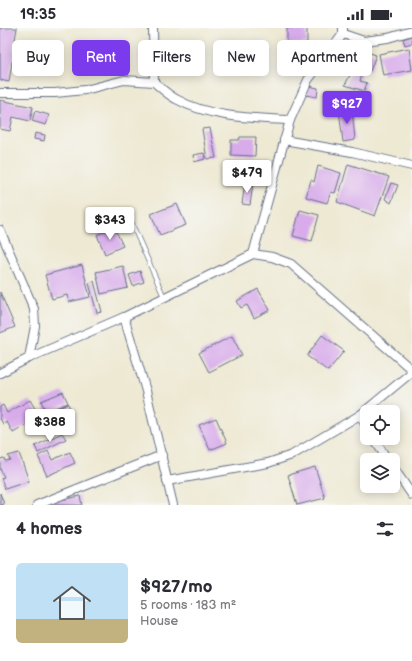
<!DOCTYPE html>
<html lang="en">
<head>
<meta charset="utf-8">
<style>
  :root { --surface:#fff; --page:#f7f7f7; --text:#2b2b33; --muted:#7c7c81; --line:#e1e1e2; --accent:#7c3aed }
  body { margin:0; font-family:"Balsamiq Sans",sans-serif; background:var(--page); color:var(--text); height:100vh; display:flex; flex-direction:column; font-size:15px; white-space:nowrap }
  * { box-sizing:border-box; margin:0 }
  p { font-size:13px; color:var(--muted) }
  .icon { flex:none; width:22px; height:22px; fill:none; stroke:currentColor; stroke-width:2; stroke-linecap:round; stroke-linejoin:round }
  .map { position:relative; height:477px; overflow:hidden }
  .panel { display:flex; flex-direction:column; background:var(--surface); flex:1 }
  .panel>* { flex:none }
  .hud { position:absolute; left:12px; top:12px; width:388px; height:36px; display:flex; gap:8px }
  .tools { position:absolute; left:360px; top:377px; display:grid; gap:8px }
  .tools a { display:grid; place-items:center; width:40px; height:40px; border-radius:6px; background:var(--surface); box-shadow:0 2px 10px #0003; font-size:20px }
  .price { position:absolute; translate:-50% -34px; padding:0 9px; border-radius:4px; background:#fff; color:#222; font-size:13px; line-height:26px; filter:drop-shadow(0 1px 2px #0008) }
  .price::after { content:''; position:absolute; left:50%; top:24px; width:12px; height:9px; margin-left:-6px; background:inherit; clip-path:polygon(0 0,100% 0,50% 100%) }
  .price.active { background:var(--accent); color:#fff }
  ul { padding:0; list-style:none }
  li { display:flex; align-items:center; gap:12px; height:100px; padding:0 16px }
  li+li { border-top:1px solid var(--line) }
  li span { display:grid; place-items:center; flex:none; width:112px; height:80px; border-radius:6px; color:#555 }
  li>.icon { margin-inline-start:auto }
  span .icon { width:48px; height:48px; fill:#fffc; stroke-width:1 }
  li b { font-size:17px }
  h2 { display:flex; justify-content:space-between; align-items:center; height:48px; padding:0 16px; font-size:17px }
  .pill { padding:0 14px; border-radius:6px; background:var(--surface); box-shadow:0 2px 10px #0003; font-size:14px; line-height:36px }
  .pill.active { background:var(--accent); color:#fff }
  .status { display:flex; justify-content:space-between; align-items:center; height:28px; padding:0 20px; background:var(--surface); direction:ltr }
  .status svg { height:11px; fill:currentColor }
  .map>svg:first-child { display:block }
  .building { fill:#d8aceb }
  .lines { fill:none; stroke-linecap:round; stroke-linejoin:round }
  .lane-casing { stroke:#657087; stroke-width:5.5 }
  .street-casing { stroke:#657087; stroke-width:10 }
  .lane { stroke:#fff; stroke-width:4 }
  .street { stroke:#fff; stroke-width:8 }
</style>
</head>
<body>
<div class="status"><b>19:35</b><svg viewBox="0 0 49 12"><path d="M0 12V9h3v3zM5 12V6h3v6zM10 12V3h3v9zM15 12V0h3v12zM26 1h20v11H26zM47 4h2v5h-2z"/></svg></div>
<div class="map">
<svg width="412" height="477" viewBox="0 0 412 477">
  <rect width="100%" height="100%" fill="#f6f6f2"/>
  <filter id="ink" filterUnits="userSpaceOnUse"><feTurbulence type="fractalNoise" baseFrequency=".025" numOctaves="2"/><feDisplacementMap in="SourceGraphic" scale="8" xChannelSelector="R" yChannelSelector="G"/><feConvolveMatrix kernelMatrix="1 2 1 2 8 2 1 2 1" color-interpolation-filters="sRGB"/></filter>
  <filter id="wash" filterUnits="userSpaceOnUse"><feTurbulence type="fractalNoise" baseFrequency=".012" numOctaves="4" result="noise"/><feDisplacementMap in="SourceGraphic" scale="16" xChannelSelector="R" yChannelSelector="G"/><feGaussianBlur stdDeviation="0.9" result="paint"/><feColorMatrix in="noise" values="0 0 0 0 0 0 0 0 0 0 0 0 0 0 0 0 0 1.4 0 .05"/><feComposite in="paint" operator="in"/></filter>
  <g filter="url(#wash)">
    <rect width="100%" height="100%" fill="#eee9d3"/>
    <g id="blocks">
      <g class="building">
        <polygon points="0,0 17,0 13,23 22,24 21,35 12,34 9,54 0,52"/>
        <polygon points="287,0 307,0 307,15 287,16"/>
        <polygon points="412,8 412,15 405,17 403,11"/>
        <polygon points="355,20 376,27 370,43 350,37"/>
        <polygon points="409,20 412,42 383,47 379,26"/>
        <polygon points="352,43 362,46 360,53 367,55 364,63 345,57"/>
        <polygon points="308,58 318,60 317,69 306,67"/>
        <polygon points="0,72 33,79 30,93 13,89 10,103 0,101"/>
        <polygon points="352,80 355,112 343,114 339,82"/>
        <polygon points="35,83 49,87 46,97 32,93"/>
        <polygon points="210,100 216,130 207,131 202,101"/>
        <polygon points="35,105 45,107 44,113 34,111"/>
        <polygon points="240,109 256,109 255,128 231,127 231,112 239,112"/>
        <polygon points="204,125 205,131 194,134 193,127"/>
        <polygon points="348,136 389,149 375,188 337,174"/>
        <polygon points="318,138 341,145 335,165 331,164 327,175 306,169 311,152 314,154"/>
        <polygon points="245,154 253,156 250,177 242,176"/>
        <polygon points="391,155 398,157 391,175 385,171"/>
        <polygon points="177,176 186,197 160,207 151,186"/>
        <polygon points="300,182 319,187 312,213 293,208"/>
        <polygon points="114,199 123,218 105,226 97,207"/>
        <polygon points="82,237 90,269 69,274 67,267 52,271 45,247"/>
        <polygon points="123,238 128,260 101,266 96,244"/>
        <polygon points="140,243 144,254 133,258 129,247"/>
        <polygon points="94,253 102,284 97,285 89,255"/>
        <polygon points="258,261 270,282 254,290 247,277 241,280 237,273"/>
        <polygon points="0,264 15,299 0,305"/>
        <polygon points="322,307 344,323 328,343 307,328"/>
        <polygon points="232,308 242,327 209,344 199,325"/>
        <polygon points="63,364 68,375 46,384 41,373"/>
        <polygon points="30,372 40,389 13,405 7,394 3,396 0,390 0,379 3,377 7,385"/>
        <polygon points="68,376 70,380 49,388 47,385"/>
        <polygon points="216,390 227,415 210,422 199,397"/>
        <polygon points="62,405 66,411 38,425 35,418"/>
        <polygon points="48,423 52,432 70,424 75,435 47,448 38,428"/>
        <polygon points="19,425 29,453 5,461 1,450 4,449 0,441 0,431 4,430 5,433 10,432 8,428"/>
        <polygon points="315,439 325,470 297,477 288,447"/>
        <polygon points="0,465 4,476 1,477 0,477"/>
        <polygon points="80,468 82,477 52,477 51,474"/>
      </g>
    </g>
  </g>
  <g filter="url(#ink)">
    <use href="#blocks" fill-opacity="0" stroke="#657087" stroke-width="1"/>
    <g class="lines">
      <g class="lane-casing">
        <polyline id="lane" points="129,189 164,269"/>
      </g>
      <g class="street-casing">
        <g id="street">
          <path d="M 153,0 L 154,54 C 161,60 168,67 176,71 C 210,90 252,90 290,92"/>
          <polyline points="343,6 364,13 388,10 412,3"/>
          <polyline points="0,65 55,65 85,62 124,52 154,54"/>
          <polyline points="284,112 352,124 412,138"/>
          <polyline points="0,202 34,281 35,298 29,330"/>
          <polyline points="253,226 290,92 308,52 343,6 343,0"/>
          <polyline points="124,289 146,363 173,477"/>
          <polyline points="0,345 29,330 124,289 253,226 272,229 291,236 412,342"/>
          <polyline points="360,387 367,399"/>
          <polyline points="373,410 388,432"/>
          <polyline points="393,439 412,467"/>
          <polyline points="167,453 268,435 292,427 360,387 412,344"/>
          <polyline points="37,477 162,427"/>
        </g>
      </g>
      <use href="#lane" class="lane"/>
      <use href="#street" class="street"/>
    </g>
  </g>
</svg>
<div class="tools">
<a><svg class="icon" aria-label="locate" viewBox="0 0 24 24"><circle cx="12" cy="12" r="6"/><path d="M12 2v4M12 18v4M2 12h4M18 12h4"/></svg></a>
<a><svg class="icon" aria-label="layers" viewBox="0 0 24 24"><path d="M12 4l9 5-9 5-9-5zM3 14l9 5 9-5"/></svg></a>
</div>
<b class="price active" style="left:347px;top:97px">$927</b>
<b class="price" style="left:247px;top:166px">$479</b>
<b class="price" style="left:110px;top:213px">$343</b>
<b class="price" style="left:50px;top:415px">$388</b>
<div class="hud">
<a class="pill">Buy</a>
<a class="pill active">Rent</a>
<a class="pill">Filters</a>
<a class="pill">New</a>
<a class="pill">Apartment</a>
</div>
</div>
<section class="panel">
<h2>4 homes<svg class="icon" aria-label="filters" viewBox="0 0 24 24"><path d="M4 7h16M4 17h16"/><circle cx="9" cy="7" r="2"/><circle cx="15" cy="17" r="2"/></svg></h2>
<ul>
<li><span style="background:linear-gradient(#bfe0f5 70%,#c2b280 0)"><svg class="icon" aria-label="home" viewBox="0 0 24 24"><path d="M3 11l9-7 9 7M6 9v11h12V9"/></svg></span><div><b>$927/mo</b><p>5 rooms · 183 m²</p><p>House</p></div></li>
</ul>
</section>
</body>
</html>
